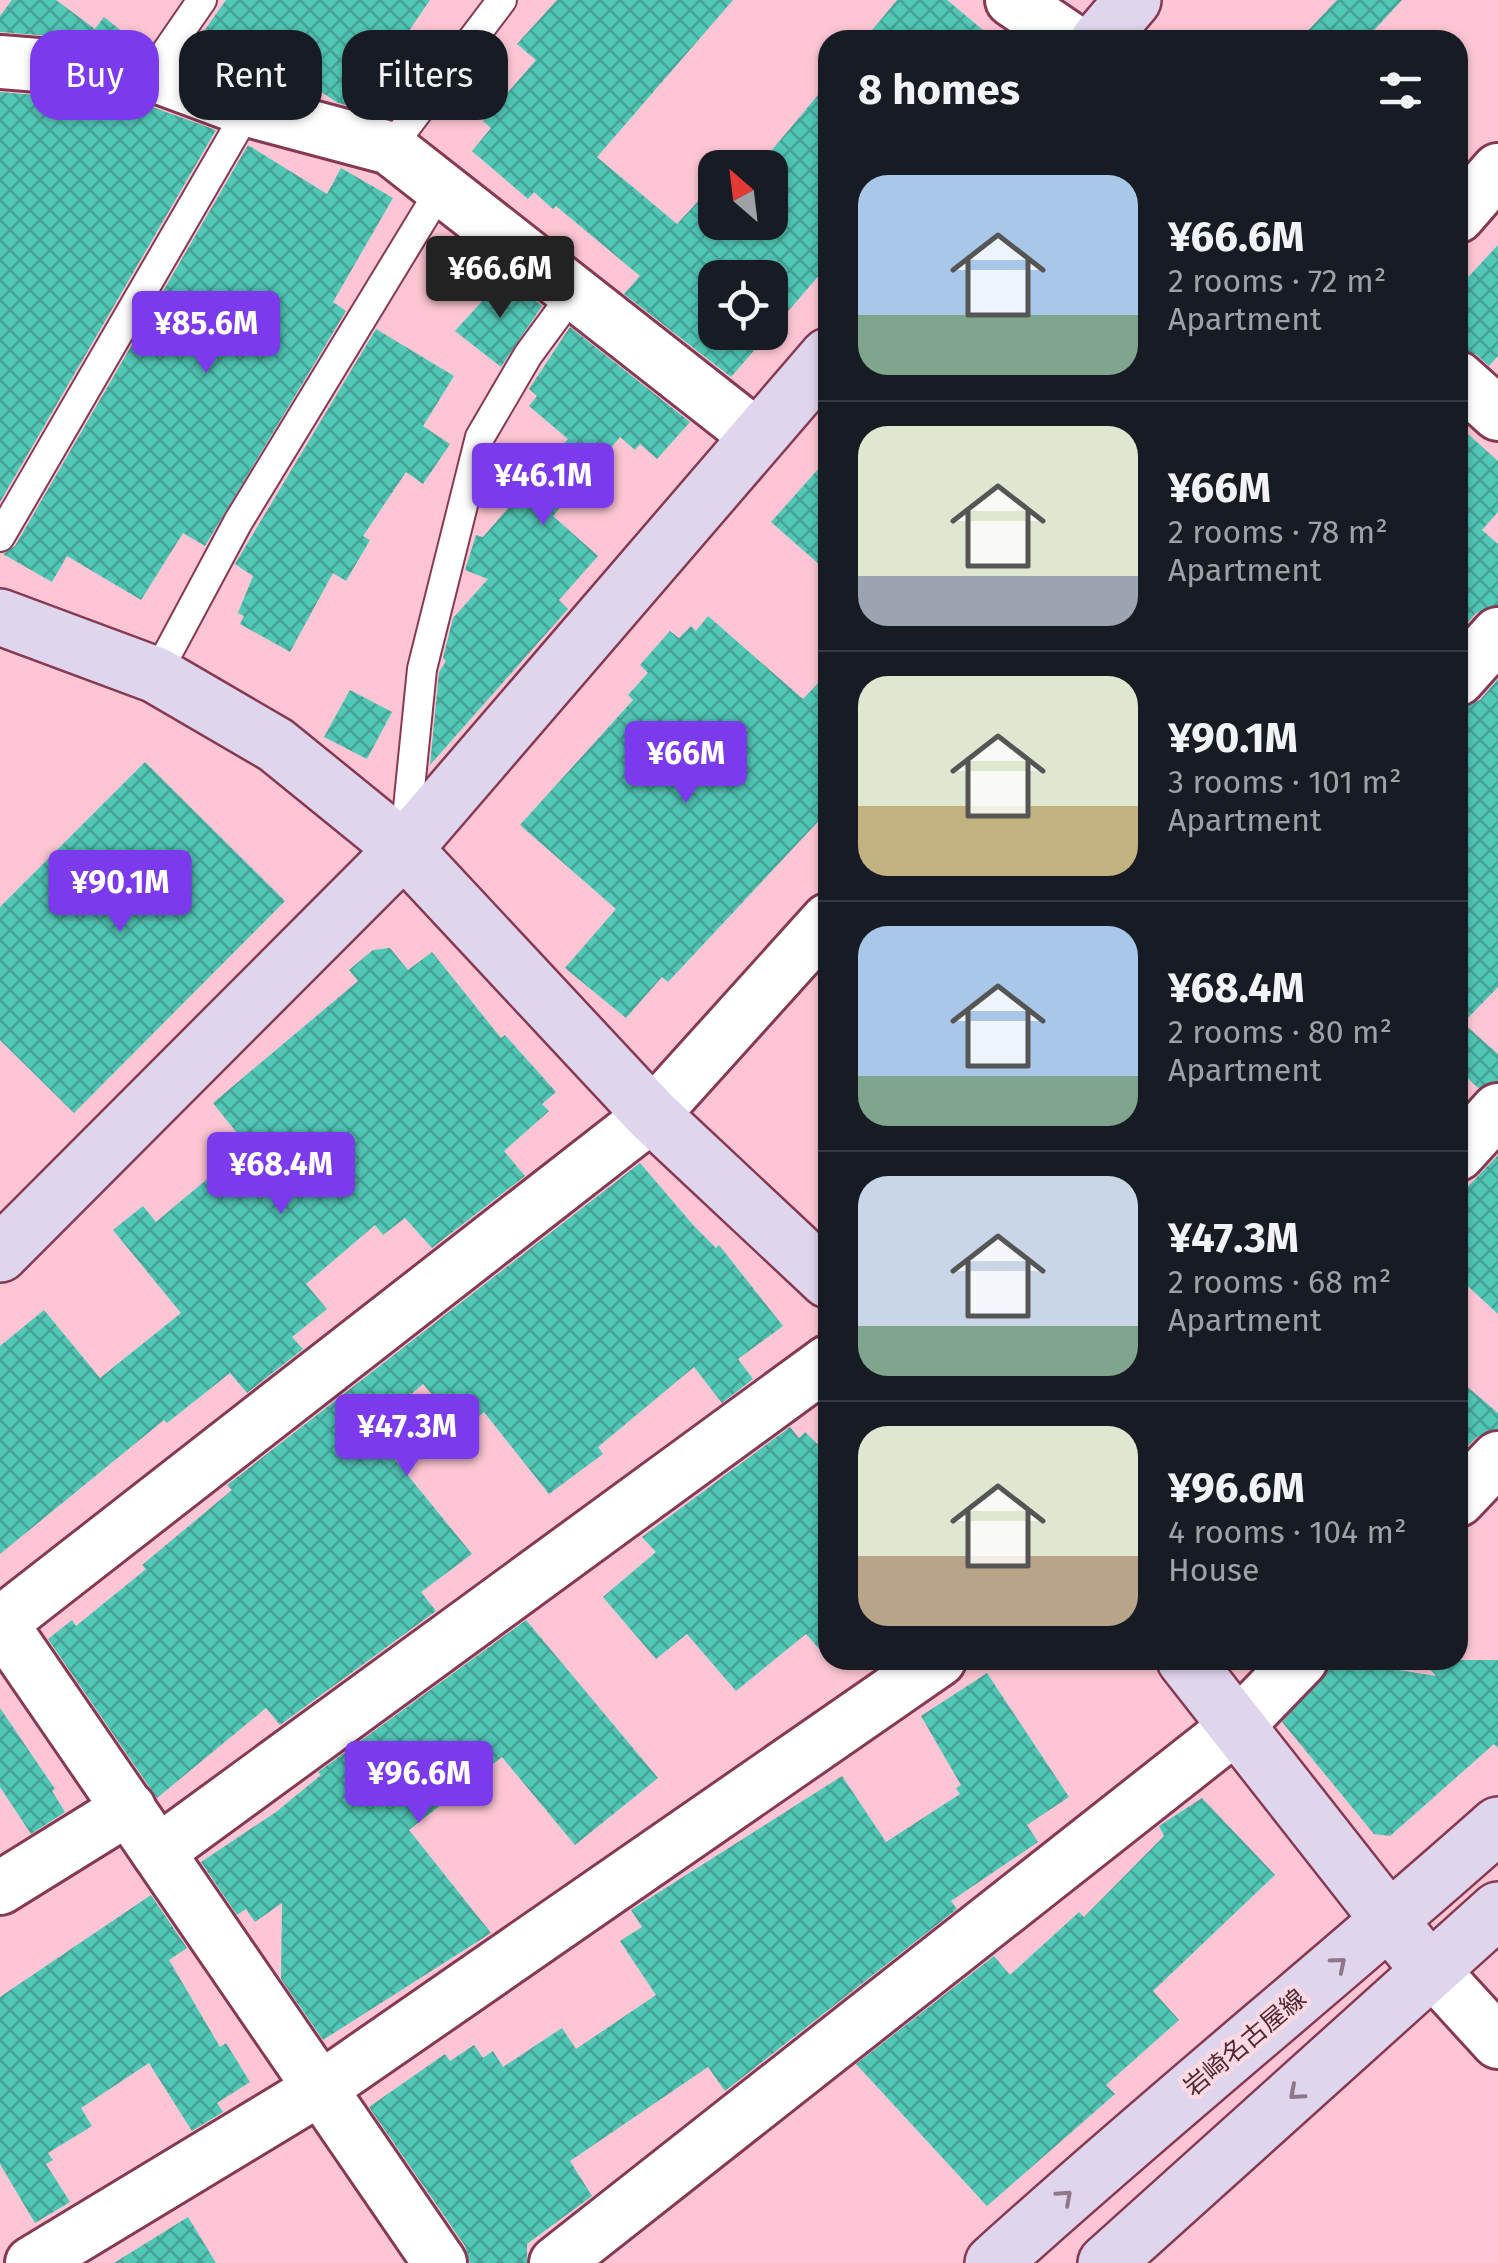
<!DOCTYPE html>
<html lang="en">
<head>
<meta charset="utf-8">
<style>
  :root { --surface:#171b24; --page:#20242c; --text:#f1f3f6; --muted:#9ea1a6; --line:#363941; --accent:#7c3aed }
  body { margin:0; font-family:"Fira Sans","Noto Sans JP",sans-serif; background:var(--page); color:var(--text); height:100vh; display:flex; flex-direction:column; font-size:38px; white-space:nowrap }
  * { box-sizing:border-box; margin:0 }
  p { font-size:32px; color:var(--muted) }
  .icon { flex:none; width:55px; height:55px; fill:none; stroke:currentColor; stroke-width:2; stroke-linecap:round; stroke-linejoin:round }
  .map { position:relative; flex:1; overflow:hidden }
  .panel { position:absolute; left:818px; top:30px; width:650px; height:1640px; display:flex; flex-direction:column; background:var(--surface); border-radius:30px; box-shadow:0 2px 8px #0004 }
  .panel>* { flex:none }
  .guide { position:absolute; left:30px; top:30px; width:638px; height:90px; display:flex; gap:20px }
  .needle { width:65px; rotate:332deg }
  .buttons { position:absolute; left:698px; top:150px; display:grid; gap:20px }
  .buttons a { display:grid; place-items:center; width:90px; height:90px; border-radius:20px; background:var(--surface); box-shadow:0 2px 8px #0004; font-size:50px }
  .price { position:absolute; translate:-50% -85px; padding:0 22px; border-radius:10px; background:var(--accent); color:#fff; font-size:32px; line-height:65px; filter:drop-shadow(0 2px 5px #0008) }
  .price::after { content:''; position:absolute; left:50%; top:60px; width:30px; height:22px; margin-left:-15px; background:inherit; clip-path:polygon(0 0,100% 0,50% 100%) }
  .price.current { background:#222; color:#fff }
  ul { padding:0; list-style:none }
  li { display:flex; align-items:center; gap:30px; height:250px; padding:0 40px }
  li+li { border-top:2px solid var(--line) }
  li span { display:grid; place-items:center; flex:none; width:280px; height:200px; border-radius:30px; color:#555 }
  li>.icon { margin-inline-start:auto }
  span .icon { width:120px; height:120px; fill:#fffc; stroke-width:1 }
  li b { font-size:42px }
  h2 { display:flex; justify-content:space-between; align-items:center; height:120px; padding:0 40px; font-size:42px }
  .tag { padding:0 35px; border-radius:30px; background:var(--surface); box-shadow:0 2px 8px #0004; font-size:35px; line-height:90px }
  .tag.current { background:var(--accent); color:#fff }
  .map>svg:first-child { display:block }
  .building { fill:url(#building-cross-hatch); fill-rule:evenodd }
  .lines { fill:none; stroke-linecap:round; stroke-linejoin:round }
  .lane-casing { stroke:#863a52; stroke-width:32 }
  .street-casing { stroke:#863a52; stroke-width:58 }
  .secondary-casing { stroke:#863a52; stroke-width:60 }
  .lane { stroke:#fff; stroke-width:28 }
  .street { stroke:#fff; stroke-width:52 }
  .secondary { stroke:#dfd5ed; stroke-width:55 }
  .oneway { stroke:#8f7787 }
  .labels { text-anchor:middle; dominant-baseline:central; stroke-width:8; stroke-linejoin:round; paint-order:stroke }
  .street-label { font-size:25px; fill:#4e2a34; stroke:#ffd9e2 }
</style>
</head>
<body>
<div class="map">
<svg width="1498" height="2263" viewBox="0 0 1498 2263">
  <defs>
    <pattern id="building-cross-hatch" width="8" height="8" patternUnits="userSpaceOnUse" patternTransform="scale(2.5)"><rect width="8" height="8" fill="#51c7b6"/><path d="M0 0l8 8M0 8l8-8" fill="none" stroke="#45a295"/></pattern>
  </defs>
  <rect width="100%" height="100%" fill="#fec6d4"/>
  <g class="building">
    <polygon points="12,0 56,0 95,29 104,17 137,43 0,32 0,16"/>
    <polygon points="226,0 430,0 391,57 400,63 368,111 338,103 273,61 259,82 187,55"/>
    <path d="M 557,0 L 733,0 L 597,157 L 677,224 L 715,183 L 715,222 L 770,222 L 770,168 L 757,168 L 828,83 L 828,265 L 731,377 L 624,294 L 640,276 L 556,206 L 553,209 L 534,192 L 528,199 L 472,151 L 491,128 L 483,121 L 536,60 L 517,44 ZM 715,278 L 770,278 L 770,332 L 715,332 Z"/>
    <polygon points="897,0 947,0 995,40 864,40"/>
    <polygon points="1337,0 1402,0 1365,40 1299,40"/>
    <polygon points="0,92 144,104 216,130 0,502"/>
    <polygon points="248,145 327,194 341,168 393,198 333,302 346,311 205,546 183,533 141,600 67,556 52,582 3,554 15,546"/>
    <polygon points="1498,245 1498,356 1489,366 1477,355 1458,349 1458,288"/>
    <polygon points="505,276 542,306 501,367 455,331"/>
    <polygon points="570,327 690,422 657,459 640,444 635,450 620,437 553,516 598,556 559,600 568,609 430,765 439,672 446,661 443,658 453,618 488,579 465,570 476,535 483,537 568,439 529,406 537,396 529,389"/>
    <polygon points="376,329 454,376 423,426 450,444 423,484 406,472 363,536 370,540 346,581 333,573 290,652 240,624 244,616 238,613 253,576 235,564"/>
    <polygon points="1458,425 1498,461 1498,512 1482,530 1498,544 1498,605 1476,613 1458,634"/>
    <polygon points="828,458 828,572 771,522"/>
    <polygon points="708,616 803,699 828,673 828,811 668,982 662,977 626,1018 565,968 616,909 520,825 633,700 628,695 648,673 640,665 670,631 679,638 691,626 696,631"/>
    <polygon points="1498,679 1498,987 1463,1023 1498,1054 1498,1081 1478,1088 1458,1069 1458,708 1480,700"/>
    <polygon points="350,690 392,712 367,759 324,737"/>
    <polygon points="145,762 285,901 74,1113 0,1040 0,907"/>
    <polygon points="390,948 408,970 432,952 501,1038 505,1035 556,1092 542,1104 549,1111 504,1151 525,1176 432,1248 405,1218 383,1235 375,1225 306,1284 327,1309 292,1337 303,1349 247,1393 230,1373 167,1423 164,1420 0,1554 0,1346 44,1310 100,1378 181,1313 113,1230 143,1206 156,1222 218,1170 213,1163 241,1138 213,1103 358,981 349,970 373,950"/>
    <polygon points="1498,1155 1498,1314 1458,1277 1458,1197"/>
    <polygon points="640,1163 694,1226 716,1248 719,1245 783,1326 738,1359 753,1379 722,1403 694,1367 598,1447 603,1454 549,1494 484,1412 462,1430 423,1384 370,1429 472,1554 421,1592 436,1611 280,1725 266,1708 157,1798 48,1639 72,1620 76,1626 146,1569 142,1565 232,1490 227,1485"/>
    <polygon points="1458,1379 1498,1413 1498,1429 1477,1437 1460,1454"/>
    <polygon points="790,1427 799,1438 805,1432 828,1454 828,1659 806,1634 736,1691 687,1634 656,1659 603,1597 656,1552 642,1537"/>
    <polygon points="526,1620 658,1778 575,1845 502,1757 409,1830 491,1933 323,2040 281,1979 282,1903 255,1922 246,1909 237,1915 201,1862 276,1812 321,1775 318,1772"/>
    <polygon points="1336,1660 1436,1676 1422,1660 1498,1660 1498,1748 1494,1744 1390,1836 1374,1834 1282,1722"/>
    <polygon points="987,1673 1069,1797 1027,1825 1038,1842 951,1901 957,1909 725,2091 708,2067 570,2161 592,2196 527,2244 527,2263 470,2263 465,2246 369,2107 445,2054 450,2061 474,2045 483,2058 493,2051 503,2067 562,2028 576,2049 656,1995 620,1941 642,1927 631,1910 842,1776 886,1842 960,1794 956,1788 961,1785 921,1716"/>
    <polygon points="0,1708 55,1789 52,1791 65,1812 31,1834 0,1787"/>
    <polygon points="1202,1798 1275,1875 1153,1991 1179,2020 1106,2085 1115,2094 987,2206 856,2064 994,1956 1010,1975 1079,1912 1084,1917 1164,1836 1159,1826"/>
    <polygon points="151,1895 187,1948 169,1960 220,2047 226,2043 250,2082 217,2103 223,2112 192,2131 149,2063 81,2108 92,2126 48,2153 53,2160 46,2164 70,2202 35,2223 0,2164 0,1997"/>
    <polygon points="188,2217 216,2263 114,2263"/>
  </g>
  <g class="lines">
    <g class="lane-casing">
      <g id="lane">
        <polyline points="151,74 202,0"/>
        <polyline points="390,148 502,0"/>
        <polyline points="0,537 248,110"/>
        <polyline points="156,675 238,522 442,187"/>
        <polyline points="405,838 422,669 480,437 528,355 575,291"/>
      </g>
    </g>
    <g class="street-casing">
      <g id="street">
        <polyline points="1012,0 1071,40"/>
        <polyline points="0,62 151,74 248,110 390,148 758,437"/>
        <polyline points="1458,216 1498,170"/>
        <polyline points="1458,378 1498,414"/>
        <polyline points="1458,679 1498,634"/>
        <polyline points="1458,1154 1498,1110"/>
        <polyline points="1458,1500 1498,1458"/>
        <polyline points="0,1622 440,2263"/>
        <polyline points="1,1623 652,1115 828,920"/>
        <polyline points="158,1852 828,1362"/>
        <polyline points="0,1888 129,1808"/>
        <polyline points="1434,1972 1498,2042"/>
        <polyline points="32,2263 321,2088 939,1660"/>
        <polyline points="556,2263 1237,1726 1301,1660"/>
      </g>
    </g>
    <g class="secondary-casing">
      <g id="secondary">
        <polyline points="1099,40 1133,0"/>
        <polyline points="0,617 156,675 276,745 404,849 652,1115 828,1280"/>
        <polyline points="0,1254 404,849 828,356"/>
        <polyline points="1185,1660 1412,1949"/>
        <path d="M 993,2263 C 1158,2113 1332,1973 1498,1825"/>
        <polyline points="1106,2263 1498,1910"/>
      </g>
    </g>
    <use href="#lane" class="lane"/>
    <use href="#street" class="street"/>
    <use href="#secondary" class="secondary"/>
  </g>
  <defs><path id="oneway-chevron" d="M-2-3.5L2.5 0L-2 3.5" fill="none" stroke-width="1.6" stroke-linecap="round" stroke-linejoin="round" transform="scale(2.5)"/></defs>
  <g class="oneway">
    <use href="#oneway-chevron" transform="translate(1339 1964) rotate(-40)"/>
    <use href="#oneway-chevron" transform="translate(1296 2093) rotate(139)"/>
    <use href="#oneway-chevron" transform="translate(1065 2197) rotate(-42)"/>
  </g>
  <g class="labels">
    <g class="street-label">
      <text transform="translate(1245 2043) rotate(-40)">岩崎名古屋線</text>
    </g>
  </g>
</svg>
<div class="buttons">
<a><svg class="needle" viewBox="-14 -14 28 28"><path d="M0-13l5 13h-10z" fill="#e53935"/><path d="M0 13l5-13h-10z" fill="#9ea1a6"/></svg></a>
<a><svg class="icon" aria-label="locate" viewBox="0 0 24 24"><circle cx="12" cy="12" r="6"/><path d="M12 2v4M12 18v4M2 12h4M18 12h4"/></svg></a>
</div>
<b class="price current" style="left:500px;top:321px">¥66.6M</b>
<b class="price" style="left:206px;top:376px">¥85.6M</b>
<b class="price" style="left:543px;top:528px">¥46.1M</b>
<b class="price" style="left:686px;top:806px">¥66M</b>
<b class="price" style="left:120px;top:935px">¥90.1M</b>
<b class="price" style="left:281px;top:1217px">¥68.4M</b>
<b class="price" style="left:407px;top:1479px">¥47.3M</b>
<b class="price" style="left:419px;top:1826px">¥96.6M</b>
<div class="guide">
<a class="tag current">Buy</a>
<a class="tag">Rent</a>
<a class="tag">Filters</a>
</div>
<section class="panel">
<h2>8 homes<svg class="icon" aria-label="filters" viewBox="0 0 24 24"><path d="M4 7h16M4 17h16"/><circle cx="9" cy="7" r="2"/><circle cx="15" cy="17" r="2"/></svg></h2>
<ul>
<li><span style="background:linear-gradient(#a9c7e8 70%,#7fa58c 0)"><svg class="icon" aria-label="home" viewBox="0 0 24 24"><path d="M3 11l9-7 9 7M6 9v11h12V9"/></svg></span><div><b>¥66.6M</b><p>2 rooms · 72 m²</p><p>Apartment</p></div></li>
<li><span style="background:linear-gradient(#dfe7d0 75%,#9aa5b1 0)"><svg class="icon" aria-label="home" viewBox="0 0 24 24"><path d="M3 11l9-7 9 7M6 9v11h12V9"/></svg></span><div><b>¥66M</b><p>2 rooms · 78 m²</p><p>Apartment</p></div></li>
<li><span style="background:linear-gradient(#dfe7d0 65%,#c2b280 0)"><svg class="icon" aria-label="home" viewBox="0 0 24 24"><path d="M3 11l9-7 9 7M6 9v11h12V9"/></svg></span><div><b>¥90.1M</b><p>3 rooms · 101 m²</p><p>Apartment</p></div></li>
<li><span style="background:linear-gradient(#a9c7e8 75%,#7fa58c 0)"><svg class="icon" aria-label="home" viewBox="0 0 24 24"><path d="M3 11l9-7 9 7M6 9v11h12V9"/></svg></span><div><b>¥68.4M</b><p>2 rooms · 80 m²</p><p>Apartment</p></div></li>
<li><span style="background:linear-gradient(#c9d6e8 75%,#7fa58c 0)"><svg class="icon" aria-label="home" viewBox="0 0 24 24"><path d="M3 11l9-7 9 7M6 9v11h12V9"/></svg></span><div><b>¥47.3M</b><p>2 rooms · 68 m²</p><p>Apartment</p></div></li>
<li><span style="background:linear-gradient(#dfe7d0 65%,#b9a48a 0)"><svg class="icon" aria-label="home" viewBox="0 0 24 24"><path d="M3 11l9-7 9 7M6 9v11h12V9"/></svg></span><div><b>¥96.6M</b><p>4 rooms · 104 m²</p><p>House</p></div></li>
</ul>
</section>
</div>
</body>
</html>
